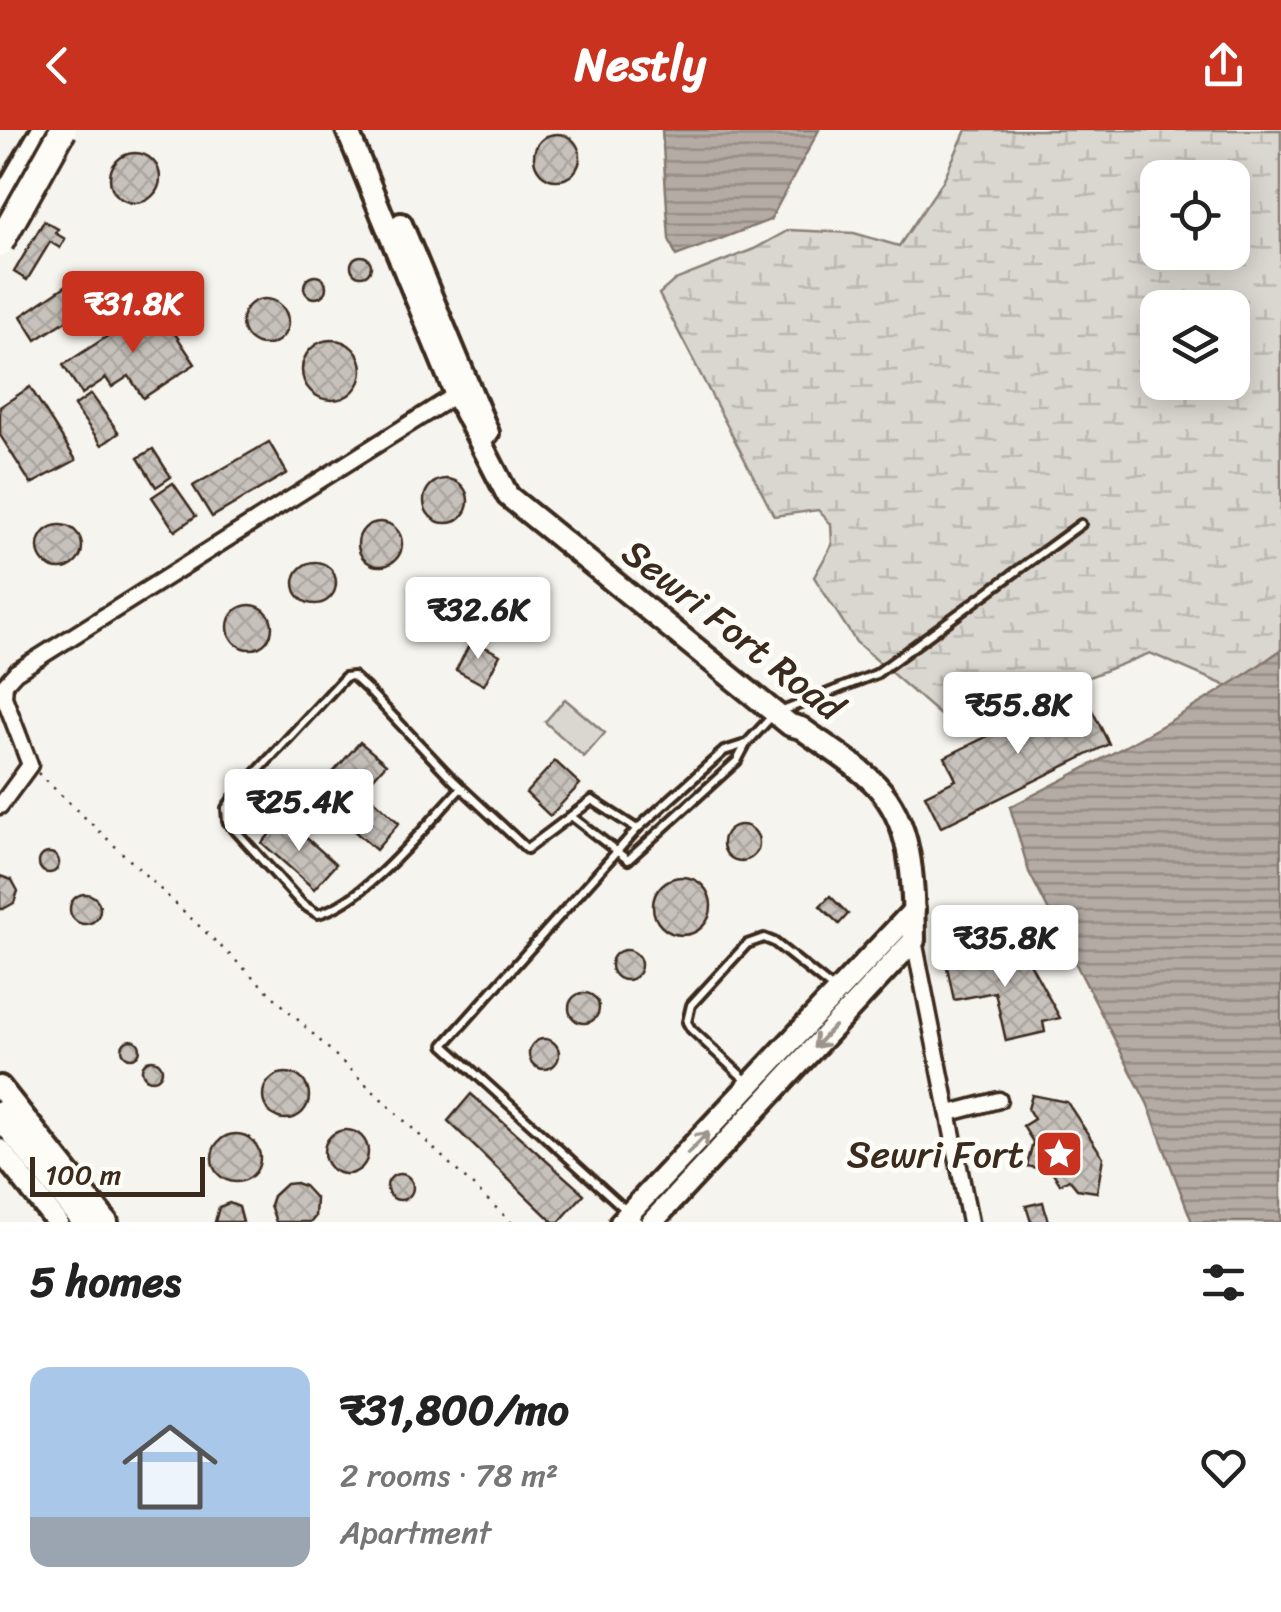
<!DOCTYPE html>
<html lang="en">
<head>
<meta charset="utf-8">
<style>
  :root { --surface:#fff; --page:#f2f2f2; --text:#222; --muted:#767676; --accent:#c8321e }
  body { margin:0; font-family:Sriracha,sans-serif; background:var(--page); color:var(--text); height:100vh; display:flex; flex-direction:column; font-size:38px; white-space:nowrap }
  * { box-sizing:border-box; margin:0 }
  p { font-size:32px; color:var(--muted) }
  .icon { flex:none; width:55px; height:55px; fill:none; stroke:currentColor; stroke-width:2; stroke-linecap:round; stroke-linejoin:round }
  .map { position:relative; height:1092px; overflow:hidden }
  .details { display:flex; flex-direction:column; background:var(--surface); flex:1 }
  .details>* { flex:none }
  .tools { position:absolute; left:1140px; top:30px; display:grid; gap:20px }
  .tools a { display:grid; place-items:center; width:110px; height:110px; border-radius:20px; background:var(--surface); box-shadow:0 5px 25px #0003; font-size:50px }
  .scale { position:absolute; left:30px; bottom:25px; width:175px; box-sizing:border-box; padding-left:10px; border:5px solid #3b2a1e; border-top:0; font-size:28px; line-height:35px; white-space:nowrap; color:#3b2a1e; -webkit-text-stroke:8px #fdfcf7; paint-order:stroke }
  .price { position:absolute; translate:-50% -85px; padding:0 22px; border-radius:10px; background:#fff; color:#222; font-size:32px; line-height:65px; filter:drop-shadow(0 2px 5px #0008) }
  .price::after { content:''; position:absolute; left:50%; top:60px; width:30px; height:22px; margin-left:-15px; background:inherit; clip-path:polygon(0 0,100% 0,50% 100%) }
  .price.active { background:var(--accent); color:#fff }
  ul { padding:0; list-style:none }
  li { display:flex; align-items:center; gap:30px; height:250px; padding:0 30px }
  li span { display:grid; place-items:center; flex:none; width:280px; height:200px; border-radius:20px; color:#555 }
  li>.icon { margin-inline-start:auto }
  span .icon { width:120px; height:120px; fill:#fffc; stroke-width:1 }
  li b { font-size:42px }
  h2 { display:flex; justify-content:space-between; align-items:center; height:120px; padding:0 30px; font-size:42px }
  header { display:flex; justify-content:space-between; align-items:center; height:130px; padding:0 30px; background:var(--accent); color:#fff; font-size:45px; font-weight:800 }
  .map>svg:first-child { display:block }
  .grass { fill:#dad6d0; stroke:#8a8077; stroke-width:2.5 }
  .wetland { fill:url(#wetland-marsh); stroke:#8a8077; stroke-width:2.5; fill-rule:evenodd }
  .water { fill:url(#water-rules); stroke:#84786e; stroke-width:2.5 }
  .building { fill:url(#building-cross-hatch); stroke:#3b2a1e; stroke-width:2.5 }
  .lines { fill:none; stroke-linecap:round; stroke-linejoin:round }
  .lane-casing { stroke:#3b2a1e; stroke-width:14 }
  .street-casing { stroke:#3b2a1e; stroke-width:21 }
  .secondary-casing { stroke:#3b2a1e; stroke-width:28 }
  .highway-casing { stroke:#3b2a1e; stroke-width:32 }
  .path { stroke:#3b2a1e; stroke-width:2.5; stroke-dasharray:2.5 8; stroke-linecap:butt }
  .lane { stroke:#fdfcf7; stroke-width:6 }
  .street { stroke:#fdfcf7; stroke-width:14 }
  .secondary { stroke:#fdfcf7; stroke-width:20 }
  .highway { stroke:#fdfcf7; stroke-width:25 }
  .highway-bridge-casing { stroke:#3b2a1e; stroke-width:32; stroke-linecap:butt }
  .highway-bridge { stroke:#fdfcf7; stroke-width:25 }
  .oneway { stroke:#9c938a }
  .labels { text-anchor:middle; dominant-baseline:central; stroke-width:10; stroke-linejoin:round; paint-order:stroke }
  .street-label { font-size:38px; fill:#3b2a1e; stroke:#fdfcf7 }
  .poi-label { font-size:38px; fill:#3b2a1e; stroke:#fdfcf7; text-anchor:end }
</style>
</head>
<body>
<header><svg class="icon" aria-label="back" viewBox="0 0 24 24"><path d="M15 5l-7 7 7 7"/></svg>Nestly<svg class="icon" aria-label="share" viewBox="0 0 24 24"><path d="M12 15V3M7 8l5-5 5 5M5 13v7h14v-7"/></svg></header>
<div class="map">
<svg width="1281" height="1092" viewBox="0 0 1281 1092">
  <defs>
    <pattern id="wetland-marsh" width="20" height="14" patternUnits="userSpaceOnUse" patternTransform="scale(2.5)"><rect width="20" height="14" fill="#dad6d0"/><path d="M1 5h8M5 5V1M11 12h8M15 12V8" fill="none" stroke="#bcb8b2"/></pattern>
    <pattern id="water-rules" width="6" height="5" patternUnits="userSpaceOnUse" patternTransform="scale(2.5)"><rect width="6" height="5" fill="#b4aca4"/><path d="M0 2.5h6" fill="none" stroke="#948c85"/></pattern>
    <pattern id="building-cross-hatch" width="8" height="8" patternUnits="userSpaceOnUse" patternTransform="scale(2.5)"><rect width="8" height="8" fill="#c7c1bb"/><path d="M0 0l8 8M0 8l8-8" fill="none" stroke="#aca6a0"/></pattern>
  </defs>
  <rect width="100%" height="100%" fill="#f5f4ee"/>
  <filter id="ink" filterUnits="userSpaceOnUse"><feTurbulence type="fractalNoise" baseFrequency=".01" numOctaves="2"/><feDisplacementMap in="SourceGraphic" scale="20" xChannelSelector="R" yChannelSelector="G"/><feConvolveMatrix kernelMatrix="1 2 1 2 8 2 1 2 1" color-interpolation-filters="sRGB"/></filter>
  <g filter="url(#ink)">
    <polygon class="grass" points="565,569 605,603 584,627 545,592"/>
    <path class="wetland" d="M 966,0 L 1281,0 L 1281,520 L 1229,557 L 1150,523 L 956,599 L 856,512 L 814,447 L 832,415 L 831,394 L 818,380 L 774,386 L 659,164 L 675,150 L 754,119 L 789,100 L 854,103 L 899,116 L 943,51 ZM 1158,48 L 1232,48 L 1232,122 L 1158,122 ZM 1158,178 L 1232,178 L 1232,252 L 1158,252 Z"/>
    <g class="water">
      <polygon points="662,0 819,0 770,90 676,126 669,109"/>
      <path d="M 1281,520 L 1281,1092 L 1192,1092 L 1148,975 L 1029,742 L 1010,677 C 1104,629 1195,581 1281,520 Z"/>
    </g>
    <g class="building">
      <circle cx="557" cy="27" r="23"/>
      <circle cx="135" cy="48" r="25"/>
      <polygon points="44,91 58,99 55,103 65,109 60,118 50,112 27,150 14,142"/>
      <circle cx="361" cy="136" r="10"/>
      <circle cx="315" cy="157" r="11"/>
      <polygon points="73,151 89,176 36,210 21,186"/>
      <circle cx="265" cy="192" r="23"/>
      <polygon points="156,175 195,234 143,268 129,246 112,257 106,248 82,264 63,235"/>
      <circle cx="332" cy="240" r="30"/>
      <polygon points="30,257 76,330 31,354 0,305 0,277"/>
      <polygon points="91,264 119,303 102,315 74,276"/>
      <polygon points="269,312 287,343 212,387 193,356"/>
      <polygon points="153,319 171,347 156,357 138,328"/>
      <circle cx="446" cy="371" r="22"/>
      <polygon points="173,353 196,386 175,401 152,367"/>
      <circle cx="380" cy="414" r="22"/>
      <circle cx="60" cy="417" r="22"/>
      <circle cx="315" cy="453" r="21"/>
      <circle cx="250" cy="497" r="22"/>
      <polygon points="472,510 500,525 484,555 456,540"/>
      <polygon points="1082,560 1109,614 941,697 925,665 956,650 945,627"/>
      <polygon points="360,612 386,634 363,660 399,693 376,720 313,665"/>
      <polygon points="555,631 580,654 550,686 526,663"/>
      <polygon points="284,688 336,734 314,759 262,713"/>
      <circle cx="741" cy="713" r="18"/>
      <circle cx="49" cy="733" r="10"/>
      <polygon points="0,746 12,750 18,761 14,773 3,779 0,779"/>
      <circle cx="682" cy="776" r="29"/>
      <circle cx="85" cy="779" r="15"/>
      <polygon points="830,766 848,784 839,794 820,776"/>
      <polygon points="1021,817 1060,888 1043,892 1045,902 1006,911 995,862 954,870 946,832"/>
      <circle cx="626" cy="835" r="15"/>
      <circle cx="584" cy="878" r="15"/>
      <circle cx="544" cy="924" r="15"/>
      <circle cx="131" cy="919" r="9"/>
      <circle cx="152" cy="940" r="10"/>
      <circle cx="286" cy="966" r="23"/>
      <polygon points="471,964 584,1064 559,1092 553,1092 448,991"/>
      <polygon points="1032,965 1067,972 1103,1027 1097,1062 1077,1059 1069,1049 1060,1054 1052,1041 1027,1036 1033,1012 1023,996 1034,989 1028,979"/>
      <circle cx="346" cy="1022" r="22"/>
      <circle cx="236" cy="1028" r="24"/>
      <circle cx="400" cy="1057" r="13"/>
      <polygon points="296,1053 304,1056 316,1069 315,1087 311,1092 276,1092 270,1075 273,1066 286,1054"/>
      <polygon points="1043,1072 1048,1092 1031,1092 1026,1076"/>
      <polygon points="229,1073 239,1077 243,1092 215,1092 219,1077"/>
    </g>
    <g class="lines">
      <g class="lane-casing">
        <g id="lane">
          <polyline points="781,585 785,580 876,544 1081,394"/>
          <path d="M 461,658 C 425,696 367,771 318,784 L 302,774 L 227,691 L 226,678 L 233,668 L 345,547 L 353,546 L 367,559 L 454,651 L 527,719 L 592,670 L 637,699 L 724,621 L 746,614"/>
          <polyline points="571,686 628,730 737,631 746,614 774,584"/>
          <polyline points="637,699 444,915 639,1092"/>
          <polyline points="749,953 691,899 687,892 691,875 747,814 764,808 774,812 833,859"/>
        </g>
      </g>
      <g class="street-casing">
        <g id="street">
          <polyline points="0,676 30,635 4,567 5,554 16,542 460,262"/>
          <polyline points="914,810 970,1092"/>
          <polyline points="950,983 999,970"/>
        </g>
      </g>
      <g class="secondary-casing">
        <g id="secondary">
          <path d="M 347,0 L 456,265 L 508,366 L 790,595 L 801,598 C 825,616 855,633 876,655 C 915,696 913,757 914,810 L 652,1092"/>
          <polyline points="0,73 42,0"/>
          <polyline points="401,94 488,303"/>
          <polyline points="0,957 107,1092"/>
          <polyline points="0,1020 57,1092"/>
          <polyline points="621,1092 914,780"/>
        </g>
      </g>
      <g class="highway-casing">
        <polyline id="highway" points="0,984 86,1092"/>
      </g>
      <polyline class="path" points="38,643 511,1092"/>
      <use href="#lane" class="lane"/>
      <use href="#street" class="street"/>
      <use href="#secondary" class="secondary"/>
      <use href="#highway" class="highway"/>
      <g class="highway-bridge-casing">
        <polyline id="highway-bridge" points="0,113 63,0"/>
      </g>
      <use href="#highway-bridge" class="highway-bridge"/>
    </g>
    <defs><path id="oneway-shaft" d="M-6 0H5M1.5-3L5.5 0L1.5 3" fill="none" stroke-width="1.6" stroke-linecap="round" stroke-linejoin="round" transform="scale(2.5)"/></defs>
    <g class="oneway">
      <use href="#oneway-shaft" transform="translate(824 907) rotate(133)"/>
      <use href="#oneway-shaft" transform="translate(698 1013) rotate(-46)"/>
    </g>
  </g>
  <defs>
    <g id="sight-square" transform="scale(2.5)"><rect x="-9" y="-9" width="18" height="18" rx="4" fill="#c8321e" stroke="#fdfcf7"/><path d="M0-6L1.8-2.2L6-1.7L2.9 1.2L3.7 5.4L0 3.3L-3.7 5.4L-2.9 1.2L-6-1.7L-1.8-2.2Z" fill="#fff"/></g>
  </defs>
  <g fill-rule="evenodd">
    <use href="#sight-square" x="1059" y="1024"/>
  </g>
  <g class="labels">
    <g class="street-label">
      <text transform="translate(733 500) rotate(38)">Sewri Fort Road</text>
    </g>
    <g class="poi-label">
      <text x="1024" y="1024">Sewri Fort</text>
    </g>
  </g>
</svg>
<div class="tools">
<a><svg class="icon" aria-label="locate" viewBox="0 0 24 24"><circle cx="12" cy="12" r="6"/><path d="M12 2v4M12 18v4M2 12h4M18 12h4"/></svg></a>
<a><svg class="icon" aria-label="layers" viewBox="0 0 24 24"><path d="M12 4l9 5-9 5-9-5zM3 14l9 5 9-5"/></svg></a>
</div>
<div class="scale">100 m</div>
<b class="price active" style="left:133px;top:226px">₹31.8K</b>
<b class="price" style="left:478px;top:532px">₹32.6K</b>
<b class="price" style="left:1018px;top:627px">₹55.8K</b>
<b class="price" style="left:299px;top:724px">₹25.4K</b>
<b class="price" style="left:1005px;top:860px">₹35.8K</b>
</div>
<section class="details">
<h2>5 homes<svg class="icon" aria-label="filters" viewBox="0 0 24 24"><path d="M4 7h16M4 17h16"/><circle cx="9" cy="7" r="2"/><circle cx="15" cy="17" r="2"/></svg></h2>
<ul>
<li><span style="background:linear-gradient(#a9c7e8 75%,#9aa5b1 0)"><svg class="icon" aria-label="home" viewBox="0 0 24 24"><path d="M3 11l9-7 9 7M6 9v11h12V9"/></svg></span><div><b>₹31,800/mo</b><p>2 rooms · 78 m²</p><p>Apartment</p></div><svg class="icon" aria-label="heart" viewBox="0 0 24 24"><path d="M12 20l-8-8c-3-5 5-10 8-4 3-6 11-1 8 4z"/></svg></li>
</ul>
</section>
</body>
</html>
